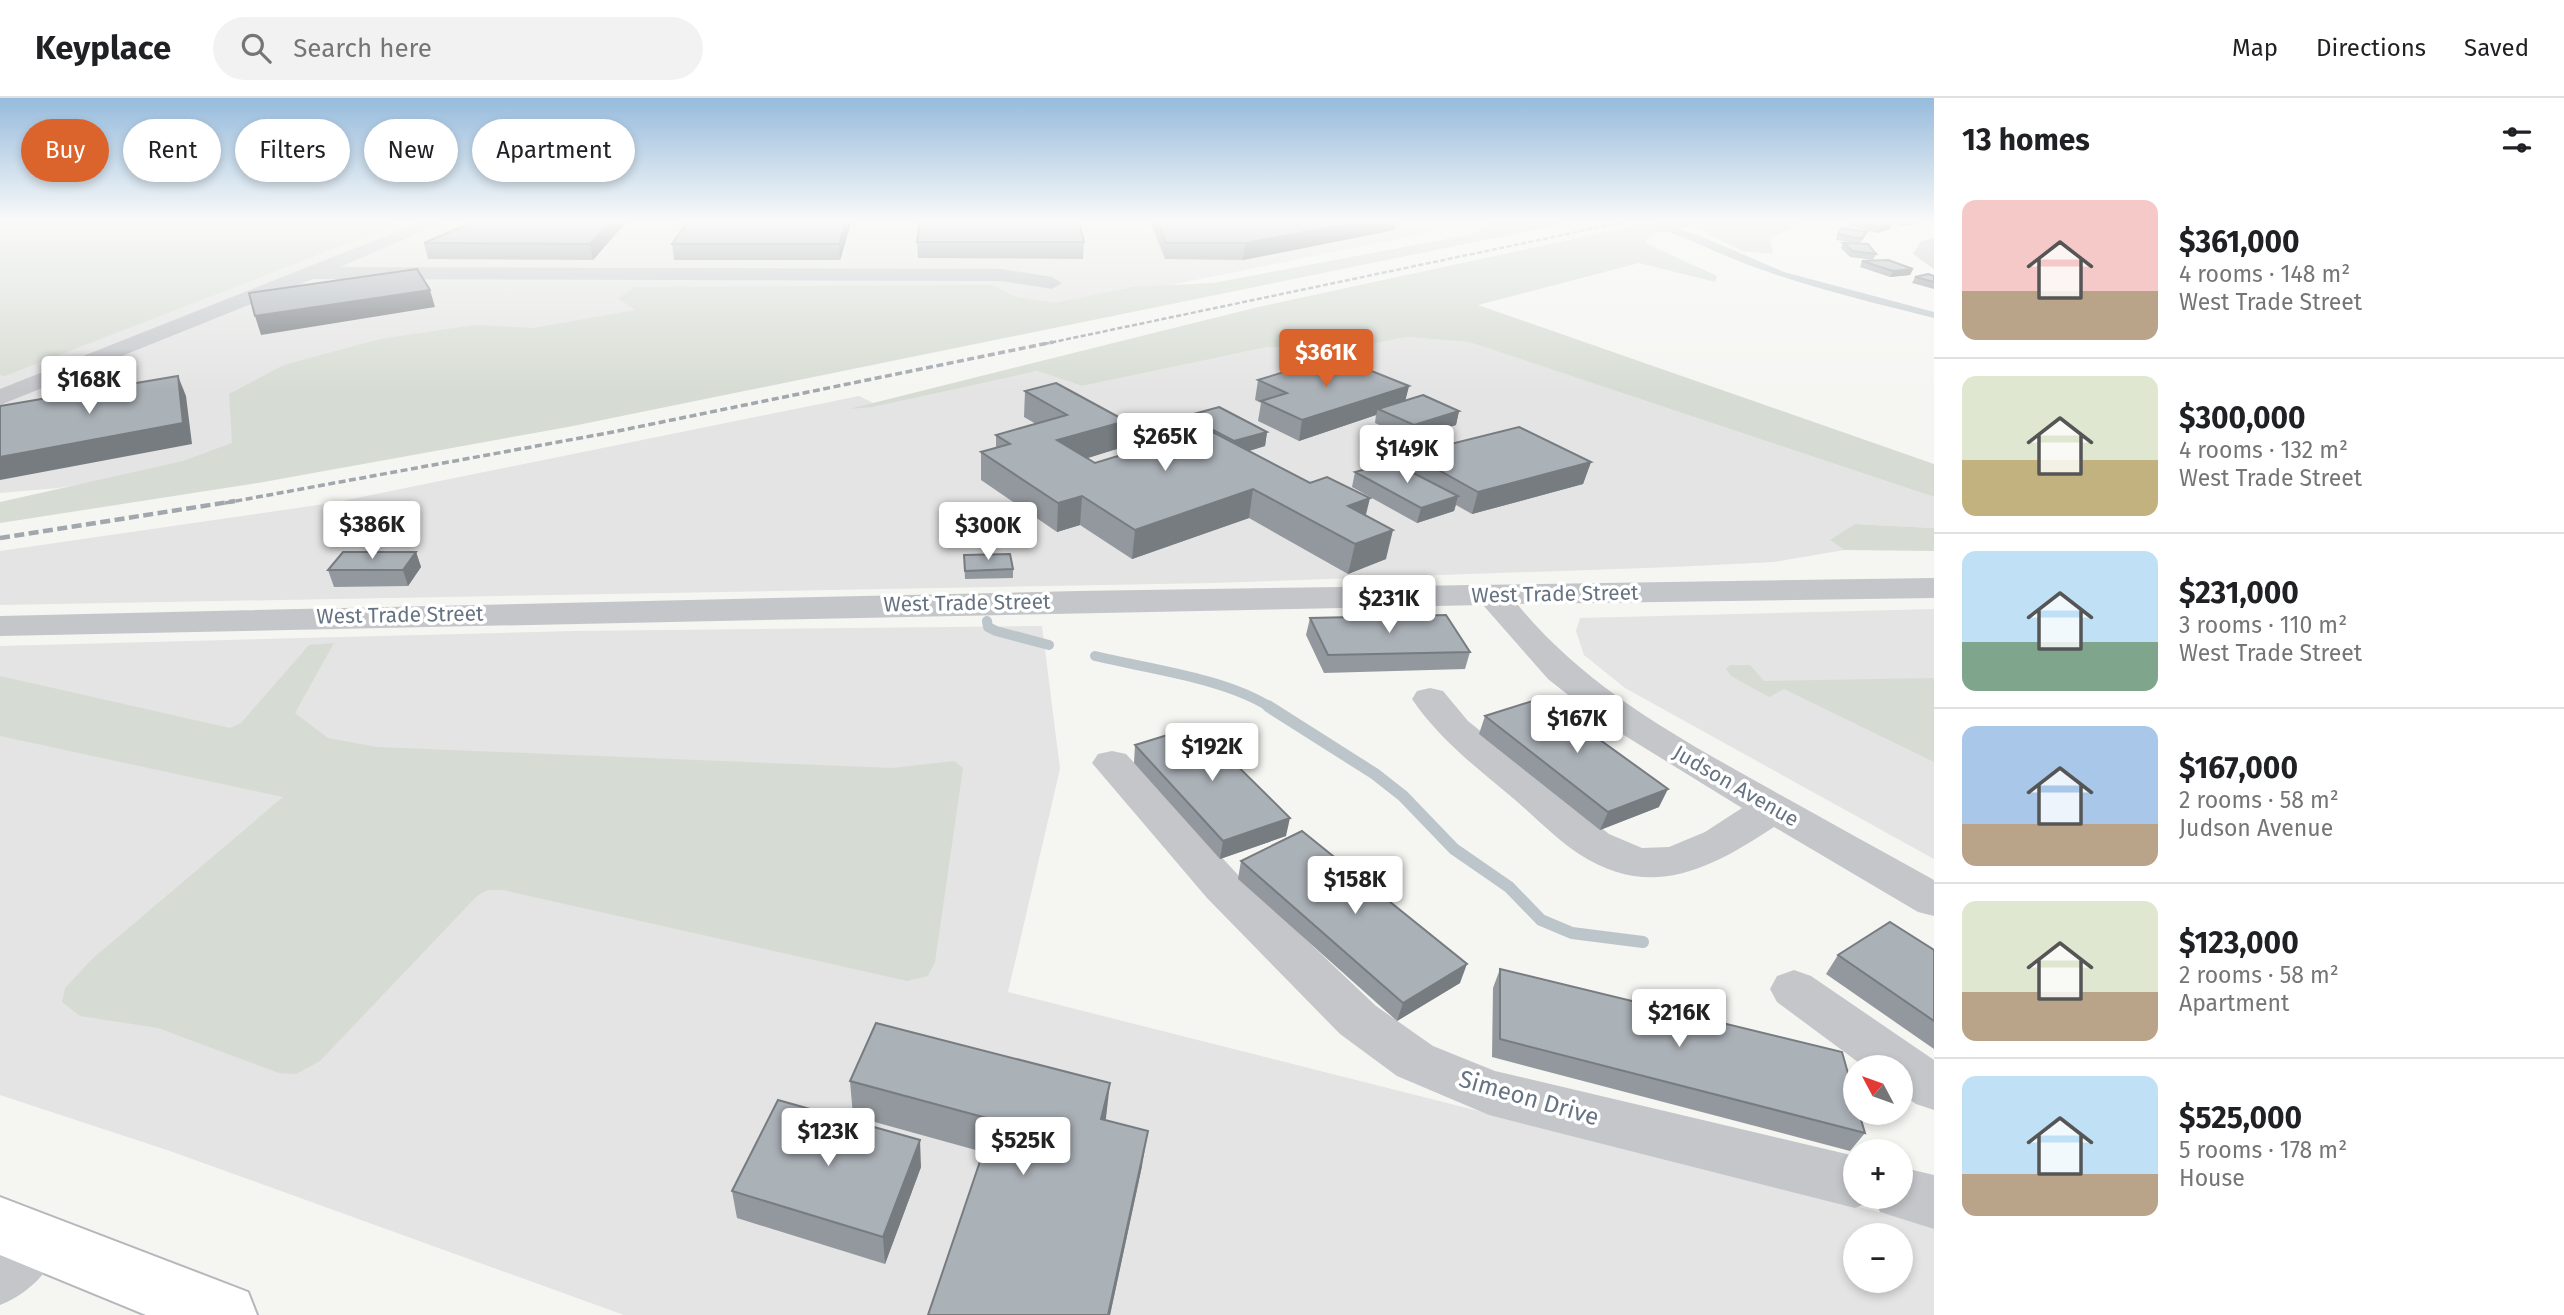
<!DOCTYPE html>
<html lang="en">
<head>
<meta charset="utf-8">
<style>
  :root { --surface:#fff; --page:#f2f2f2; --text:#202124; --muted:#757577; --line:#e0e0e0; --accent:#db642d }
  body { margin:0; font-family:"Fira Sans",sans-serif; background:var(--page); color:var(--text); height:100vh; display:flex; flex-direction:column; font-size:26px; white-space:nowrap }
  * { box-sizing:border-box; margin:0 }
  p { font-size:23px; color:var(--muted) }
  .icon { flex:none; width:38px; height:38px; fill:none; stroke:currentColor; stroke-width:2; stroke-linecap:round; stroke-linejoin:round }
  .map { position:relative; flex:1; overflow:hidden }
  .drawer { display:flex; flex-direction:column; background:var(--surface); width:630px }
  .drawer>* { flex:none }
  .banner { position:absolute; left:21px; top:21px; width:665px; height:63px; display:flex; gap:14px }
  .needle { width:46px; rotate:311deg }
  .tools { position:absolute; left:1843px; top:957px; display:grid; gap:14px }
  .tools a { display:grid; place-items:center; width:70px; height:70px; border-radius:50%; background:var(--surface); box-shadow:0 4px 10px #0003; font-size:35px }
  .price { position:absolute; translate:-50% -60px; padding:0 16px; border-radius:7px; background:#fff; color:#222; font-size:23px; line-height:46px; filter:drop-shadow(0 2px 4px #0008) }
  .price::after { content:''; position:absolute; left:50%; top:42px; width:21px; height:16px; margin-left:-10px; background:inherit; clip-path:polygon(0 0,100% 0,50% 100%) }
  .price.active { background:var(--accent); color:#fff }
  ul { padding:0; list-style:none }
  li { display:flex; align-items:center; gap:21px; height:175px; padding:0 28px }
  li+li { border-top:2px solid var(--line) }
  li span { display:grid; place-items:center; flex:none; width:196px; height:140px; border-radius:14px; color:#555 }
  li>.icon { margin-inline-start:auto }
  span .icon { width:84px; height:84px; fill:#fffc; stroke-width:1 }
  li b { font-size:30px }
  h2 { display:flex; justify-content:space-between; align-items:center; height:84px; padding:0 28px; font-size:30px }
  .tag { padding:0 24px; border-radius:32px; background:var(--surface); box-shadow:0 4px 10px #0003; font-size:24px; line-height:63px }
  .tag.active { background:var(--accent); color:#fff }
  header { display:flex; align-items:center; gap:42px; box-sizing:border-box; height:98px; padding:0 35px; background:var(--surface); border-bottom:2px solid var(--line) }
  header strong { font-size:33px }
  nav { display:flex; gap:38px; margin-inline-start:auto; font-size:24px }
  .search { width:490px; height:63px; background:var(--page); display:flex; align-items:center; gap:18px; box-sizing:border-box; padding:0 24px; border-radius:38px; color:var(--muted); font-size:26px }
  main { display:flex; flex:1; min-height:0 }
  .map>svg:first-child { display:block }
  .built { fill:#e3e4e3; fill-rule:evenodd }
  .green { fill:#d6dcd3 }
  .water { fill:#bcc5ca }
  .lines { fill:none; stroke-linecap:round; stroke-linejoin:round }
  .stream-far1 { stroke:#bcc5ca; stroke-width:10 }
  .stream { stroke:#bcc5ca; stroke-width:12 }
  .secondary-casing { stroke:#b4b8bc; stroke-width:4 }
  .street { fill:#c4c6ca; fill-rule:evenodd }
  .secondary { fill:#fff; fill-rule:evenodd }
  .rail-far2 { stroke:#a2a7ad; stroke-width:2.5; stroke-dasharray:5 2.5; stroke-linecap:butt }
  .rail-far1 { stroke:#a2a7ad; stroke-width:3.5; stroke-dasharray:7 3.5; stroke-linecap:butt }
  .rail { stroke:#a2a7ad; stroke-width:4.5; stroke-dasharray:10 4.5; stroke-linecap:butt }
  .wall { fill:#92989d }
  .shaded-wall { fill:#777c80 }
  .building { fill:#aab1b7; stroke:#777c80; stroke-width:2 }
  .labels { text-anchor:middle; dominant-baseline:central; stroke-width:7; stroke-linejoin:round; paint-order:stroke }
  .street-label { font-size:21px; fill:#667382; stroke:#fff }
  .near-street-label { font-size:24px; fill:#667382; stroke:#fff }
</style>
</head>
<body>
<header>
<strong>Keyplace</strong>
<div class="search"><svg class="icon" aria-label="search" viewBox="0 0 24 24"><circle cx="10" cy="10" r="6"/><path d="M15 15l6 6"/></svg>Search here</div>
<nav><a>Map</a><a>Directions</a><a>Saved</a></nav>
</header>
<main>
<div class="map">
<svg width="1934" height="1217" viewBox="0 0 1934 1217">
  <rect width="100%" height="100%" fill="#f5f5f2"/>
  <g class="built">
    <polygon points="138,123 1487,123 839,254 221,363 58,390 0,395 0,153"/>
    <polygon points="1407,239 1469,244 1934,399 1934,430 1855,426 1831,443 1844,452 1774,464 1673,469 1213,485 0,507 0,453 332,405 859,298 873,305 855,310 1037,273 1082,288 1268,249 1351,250"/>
    <polygon points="1934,511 1934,761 1625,590 1584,557 1576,533 1580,520"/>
    <path d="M 1042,528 L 1060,671 L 1008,894 L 1934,1128 L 1934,1217 L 624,1217 L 170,1053 L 0,997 L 0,548 L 574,533 ZM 1855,1138 L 1900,1138 L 1900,1183 L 1855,1183 Z"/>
  </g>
  <g class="green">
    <polygon points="0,123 405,123 5,278 0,277"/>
    <polygon points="1488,123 1578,123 568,329 258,385 0,425 0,404 183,363 232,345 229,296 284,267 380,241 474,227 533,230 635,212 618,200 635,189 992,187 1016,199 1055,205 1133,189 1213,185 1468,137 1489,128"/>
    <polygon points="1657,123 1817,123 1801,126 1770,140 1773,156 1742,153 1693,128 1650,136 1645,145 1717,178 1715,184 1639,165 1478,207 1934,366 1934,399 1469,244 1407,239 1351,250 1268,249 1082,288 1037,273 872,309 849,311 1258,209"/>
    <polygon points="1855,426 1934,430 1934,453 1844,452 1830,442"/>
    <polygon points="334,545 295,615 328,640 377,649 892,670 954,663 963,670 935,864 928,878 907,883 503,792 488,792 477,798 320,963 296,976 279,975 158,930 80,918 62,904 65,890 92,861 283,699 0,638 0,578 230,630 241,625 309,547"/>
    <polygon points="1730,567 1750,567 1764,583 1934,580 1934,664 1784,591 1769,599 1731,578 1726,571"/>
  </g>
  <path class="water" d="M 1659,126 L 1698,137 L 1784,174 L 1934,214 L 1934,220 C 1874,205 1815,191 1757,170 C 1721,158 1689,139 1652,129 Z"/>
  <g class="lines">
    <g class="stream-far1">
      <polyline points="987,523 988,529 996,533 1049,547"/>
      <path d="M 1095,558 C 1149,571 1224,580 1270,609"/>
    </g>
    <polyline class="stream" points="1268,608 1375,676 1403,698 1454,751 1509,789 1541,822 1572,835 1643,844"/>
    <g class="secondary-casing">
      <polygon id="secondary" points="0,1099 248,1194 257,1217 146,1217 0,1157"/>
    </g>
    <g class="street">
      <polygon points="424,123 447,123 340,169 1001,171 1052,179 1062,185 1052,191 1001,183 313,181 0,307 0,291"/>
      <polygon points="1934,140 1934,171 1913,156 1921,143"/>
      <path d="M 1934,480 L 1934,500 L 1517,506 C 1585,588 1668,634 1761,686 C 1818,718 1876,750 1934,782 L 1934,818 L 1918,814 L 1774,729 C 1710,771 1651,803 1579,756 C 1556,741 1535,719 1514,701 C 1477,670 1439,641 1412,601 L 1417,593 L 1430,590 L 1443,593 L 1468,623 L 1609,736 L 1642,750 L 1669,749 L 1705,734 L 1742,710 L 1601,623 L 1548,581 L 1483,507 L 0,538 L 0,518 L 1078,493 Z"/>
      <polygon points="1112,653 1126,656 1239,778 1376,908 1433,948 1495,973 1855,1058 1855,1099 1900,1099 1900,1069 1934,1077 1934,1131 1880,1114 1875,1102 1855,1110 1489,1017 1397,978 1340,936 1207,800 1092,665 1098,656"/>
      <polygon points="1794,872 1811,878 1934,962 1934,1012 1916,1006 1900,995 1900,970 1866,970 1777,904 1770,891 1777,878"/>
      <path d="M 35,1114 L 56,1122 L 64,1142 C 51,1172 30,1195 0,1207 L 0,1136 L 14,1122 Z"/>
    </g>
    <use href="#secondary" class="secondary"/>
    <polyline class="rail-far2" points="1044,246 1629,123"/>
    <polyline class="rail-far1" points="225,405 613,334 1053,244"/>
    <polyline class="rail" points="0,440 235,403"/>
  </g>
  <g class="wall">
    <polygon points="475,123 627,123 593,162 428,161 424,145"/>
    <polygon points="852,123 840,162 674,162 672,146"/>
    <polygon points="1150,123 1396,123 1394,132 1243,162 1165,161"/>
    <polygon points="1852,123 1893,125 1890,131 1877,135 1849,128"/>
    <polygon points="1887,123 1925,123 1924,125 1901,128"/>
    <polygon points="1838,136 1865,139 1859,146 1876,156 1873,162 1850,159 1841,150 1843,145 1855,145 1836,142"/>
    <polygon points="917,144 1084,144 1083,161 918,160"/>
    <polygon points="1862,163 1913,171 1910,177 1890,179 1860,169"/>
    <polygon points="1934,178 1934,191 1912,185 1915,179"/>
    <polygon points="1320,273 1409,288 1405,302 1459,313 1456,327 1410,341 1375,325 1376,317 1299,343 1258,323 1261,305 1255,302 1258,282"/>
    <polygon points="1025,293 1123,349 1087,360 1095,365 1192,336 1184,332 1186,318 1267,334 1265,348 1249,353 1366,417 1386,461 1348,476 1249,420 1132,461 1080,427 1057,434 981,382 981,354 996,350 996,337 1036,326 1024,319"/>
    <polygon points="1410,356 1591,364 1583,386 1472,416 1456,407 1454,413 1417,425 1352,389 1355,374 1406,371"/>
    <polygon points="416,454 421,469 408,488 334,489 328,472"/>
    <polygon points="964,457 1013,471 1013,480 965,481"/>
    <polygon points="1310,520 1470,554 1465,571 1324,575 1306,537"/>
    <polygon points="1485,618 1659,709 1600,732 1479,636"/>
    <polygon points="1135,647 1286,738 1220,761 1134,665"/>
    <polygon points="1241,763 1460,885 1397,923 1238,781"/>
    <polygon points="1934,852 1934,951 1826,876 1838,857"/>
    <polygon points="1500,871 1865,1035 1850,1053 1492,959 1493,890"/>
    <polygon points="850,983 1106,1023 1142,1068 1110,1217 928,1217 983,1054 853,1018"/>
    <polygon points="921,1069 885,1166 737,1120 732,1093"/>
  </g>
  <g class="shaded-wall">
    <polygon points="611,123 627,123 593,162 590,146"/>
    <polygon points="846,123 852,123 840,162 839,146"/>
    <polygon points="1364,123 1396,123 1394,132 1243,162 1245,145"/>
    <polygon points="1903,123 1925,123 1924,125 1901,128"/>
    <polygon points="1893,125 1890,131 1877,135 1879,129"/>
    <polygon points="1913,171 1910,177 1890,179 1893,173"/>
    <polygon points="430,192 435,209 261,237 255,218"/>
    <polygon points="178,278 186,298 192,346 0,382 0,359"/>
    <polygon points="1409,288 1404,308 1378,311 1376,317 1299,343 1302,322"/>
    <polygon points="1459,313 1456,327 1410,341 1414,327"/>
    <polygon points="1126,323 1123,349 1056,370 1057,342"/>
    <polygon points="1267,334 1265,348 1232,358 1234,343"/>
    <polygon points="1591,364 1583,386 1472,416 1478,394"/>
    <polygon points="1253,391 1249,420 1132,461 1135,432"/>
    <polygon points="1082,398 1080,427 1057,434 1058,405"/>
    <polygon points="1458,398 1454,413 1417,425 1421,410"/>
    <polygon points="1370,400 1363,429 1348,408"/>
    <polygon points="1393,432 1386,461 1348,476 1355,446"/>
    <polygon points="416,454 421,469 408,488 403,472"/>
    <polygon points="1668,691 1659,709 1600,732 1608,714"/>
    <polygon points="1290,720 1286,738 1220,761 1223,743"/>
    <polygon points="1467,866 1460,885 1397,923 1403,905"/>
    <polygon points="1110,985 1106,1020 1097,1057 1101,1021"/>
    <polygon points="1148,1033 1142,1068 1110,1217 1108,1217"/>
    <polygon points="920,1042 921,1069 885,1166 883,1139"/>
  </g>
  <g class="building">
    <polygon points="475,123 611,123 590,146 424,145"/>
    <polygon points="688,123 846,123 839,146 672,146"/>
    <polygon points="920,123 1079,123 1084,144 917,144"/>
    <polygon points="1157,123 1364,123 1245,145 1166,145"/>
    <polygon points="1852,123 1884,123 1893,125 1879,129"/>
    <polygon points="1842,130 1867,134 1861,141 1838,136"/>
    <polygon points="1843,145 1868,146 1876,156 1853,153"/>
    <polygon points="1888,162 1913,171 1893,173 1862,163"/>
    <polygon points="417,171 430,192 255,218 249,195"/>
    <polygon points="1928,176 1934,178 1934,184 1915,179"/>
    <polygon points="1349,264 1409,288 1302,322 1261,303 1287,295 1258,282 1307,267 1320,273"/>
    <polygon points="178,278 183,325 0,359 0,308"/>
    <polygon points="1056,285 1126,323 1057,342 1095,365 1207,331 1310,385 1327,379 1370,400 1348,408 1393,432 1355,446 1253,391 1135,432 1082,398 1058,405 981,354 1010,346 996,337 1067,317 1025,293"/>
    <polygon points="1423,297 1459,313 1414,327 1378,311"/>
    <polygon points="1219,309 1267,334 1234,343 1186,318"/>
    <polygon points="1519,329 1591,364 1478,394 1410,356"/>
    <polygon points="1392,364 1458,398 1421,410 1355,374"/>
    <polygon points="343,454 416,454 403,472 328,472"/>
    <polygon points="1010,456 1013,471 965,473 964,457"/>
    <polygon points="1446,517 1470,554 1328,557 1310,520"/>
    <polygon points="1542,600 1668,691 1608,714 1485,618"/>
    <polygon points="1197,628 1290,720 1223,743 1135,647"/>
    <polygon points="1302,733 1467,866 1403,905 1241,763"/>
    <polygon points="1890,824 1934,852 1934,923 1838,857"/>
    <polygon points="1500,871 1842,954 1855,1000 1855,1015 1859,1015 1865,1035 1500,941"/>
    <polygon points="876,925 1110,985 1101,1021 1148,1033 1108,1217 928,1217 994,1022 850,983"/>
    <polygon points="778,1002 920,1042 883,1139 732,1093"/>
  </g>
  <linearGradient id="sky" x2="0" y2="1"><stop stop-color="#96bbdc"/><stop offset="0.42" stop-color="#fafaf9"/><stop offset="1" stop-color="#fafaf9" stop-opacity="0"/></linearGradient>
  <rect width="1934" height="293" fill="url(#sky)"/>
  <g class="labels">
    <g class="street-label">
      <text transform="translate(1555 496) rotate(-1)">West Trade Street</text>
      <text transform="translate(967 505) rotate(-1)">West Trade Street</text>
      <text transform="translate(400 517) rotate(-1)">West Trade Street</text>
      <text transform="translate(1736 688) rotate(30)">Judson Avenue</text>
    </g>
    <g class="near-street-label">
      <text transform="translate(1529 1000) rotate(16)">Simeon Drive</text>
    </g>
  </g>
</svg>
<div class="tools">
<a><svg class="needle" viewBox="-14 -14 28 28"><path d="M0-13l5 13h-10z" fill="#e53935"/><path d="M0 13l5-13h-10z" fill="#757577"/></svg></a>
<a>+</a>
<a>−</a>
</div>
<b class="price active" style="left:1326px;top:291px">$361K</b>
<b class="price" style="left:89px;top:318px">$168K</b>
<b class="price" style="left:1165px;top:375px">$265K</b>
<b class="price" style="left:1407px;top:387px">$149K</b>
<b class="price" style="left:372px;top:463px">$386K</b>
<b class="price" style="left:988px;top:464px">$300K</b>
<b class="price" style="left:1389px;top:537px">$231K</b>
<b class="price" style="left:1577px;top:657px">$167K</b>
<b class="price" style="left:1212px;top:685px">$192K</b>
<b class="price" style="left:1355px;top:818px">$158K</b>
<b class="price" style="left:1679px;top:951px">$216K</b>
<b class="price" style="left:828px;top:1070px">$123K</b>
<b class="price" style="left:1023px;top:1079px">$525K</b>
<div class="banner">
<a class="tag active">Buy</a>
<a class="tag">Rent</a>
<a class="tag">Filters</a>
<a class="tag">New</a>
<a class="tag">Apartment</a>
</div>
</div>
<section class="drawer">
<h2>13 homes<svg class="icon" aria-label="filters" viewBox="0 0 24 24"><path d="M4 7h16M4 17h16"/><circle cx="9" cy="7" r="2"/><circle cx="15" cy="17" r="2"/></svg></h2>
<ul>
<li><span style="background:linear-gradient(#f6c9c9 65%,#b9a48a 0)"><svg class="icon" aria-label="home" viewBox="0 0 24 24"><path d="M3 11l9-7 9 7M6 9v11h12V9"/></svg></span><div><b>$361,000</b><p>4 rooms · 148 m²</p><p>West Trade Street</p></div></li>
<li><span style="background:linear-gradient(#dfe7d0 60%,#c2b280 0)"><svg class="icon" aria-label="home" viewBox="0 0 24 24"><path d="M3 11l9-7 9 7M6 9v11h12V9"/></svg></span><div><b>$300,000</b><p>4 rooms · 132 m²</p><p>West Trade Street</p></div></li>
<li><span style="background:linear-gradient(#bfe0f5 65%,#7fa58c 0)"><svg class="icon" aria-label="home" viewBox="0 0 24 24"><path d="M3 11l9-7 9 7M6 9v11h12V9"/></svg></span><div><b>$231,000</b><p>3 rooms · 110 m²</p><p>West Trade Street</p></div></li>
<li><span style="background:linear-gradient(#a9c7e8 70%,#b9a48a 0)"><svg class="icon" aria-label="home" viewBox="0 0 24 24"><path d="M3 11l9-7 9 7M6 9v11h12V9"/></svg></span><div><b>$167,000</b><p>2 rooms · 58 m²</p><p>Judson Avenue</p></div></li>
<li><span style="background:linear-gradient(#dfe7d0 65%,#b9a48a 0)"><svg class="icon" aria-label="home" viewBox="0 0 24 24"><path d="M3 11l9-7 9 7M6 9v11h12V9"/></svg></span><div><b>$123,000</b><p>2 rooms · 58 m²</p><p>Apartment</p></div></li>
<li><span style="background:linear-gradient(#bfe0f5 70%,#b9a48a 0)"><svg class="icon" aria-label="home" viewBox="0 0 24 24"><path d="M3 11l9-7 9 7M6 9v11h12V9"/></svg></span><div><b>$525,000</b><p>5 rooms · 178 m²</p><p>House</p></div></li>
</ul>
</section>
</main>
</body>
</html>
